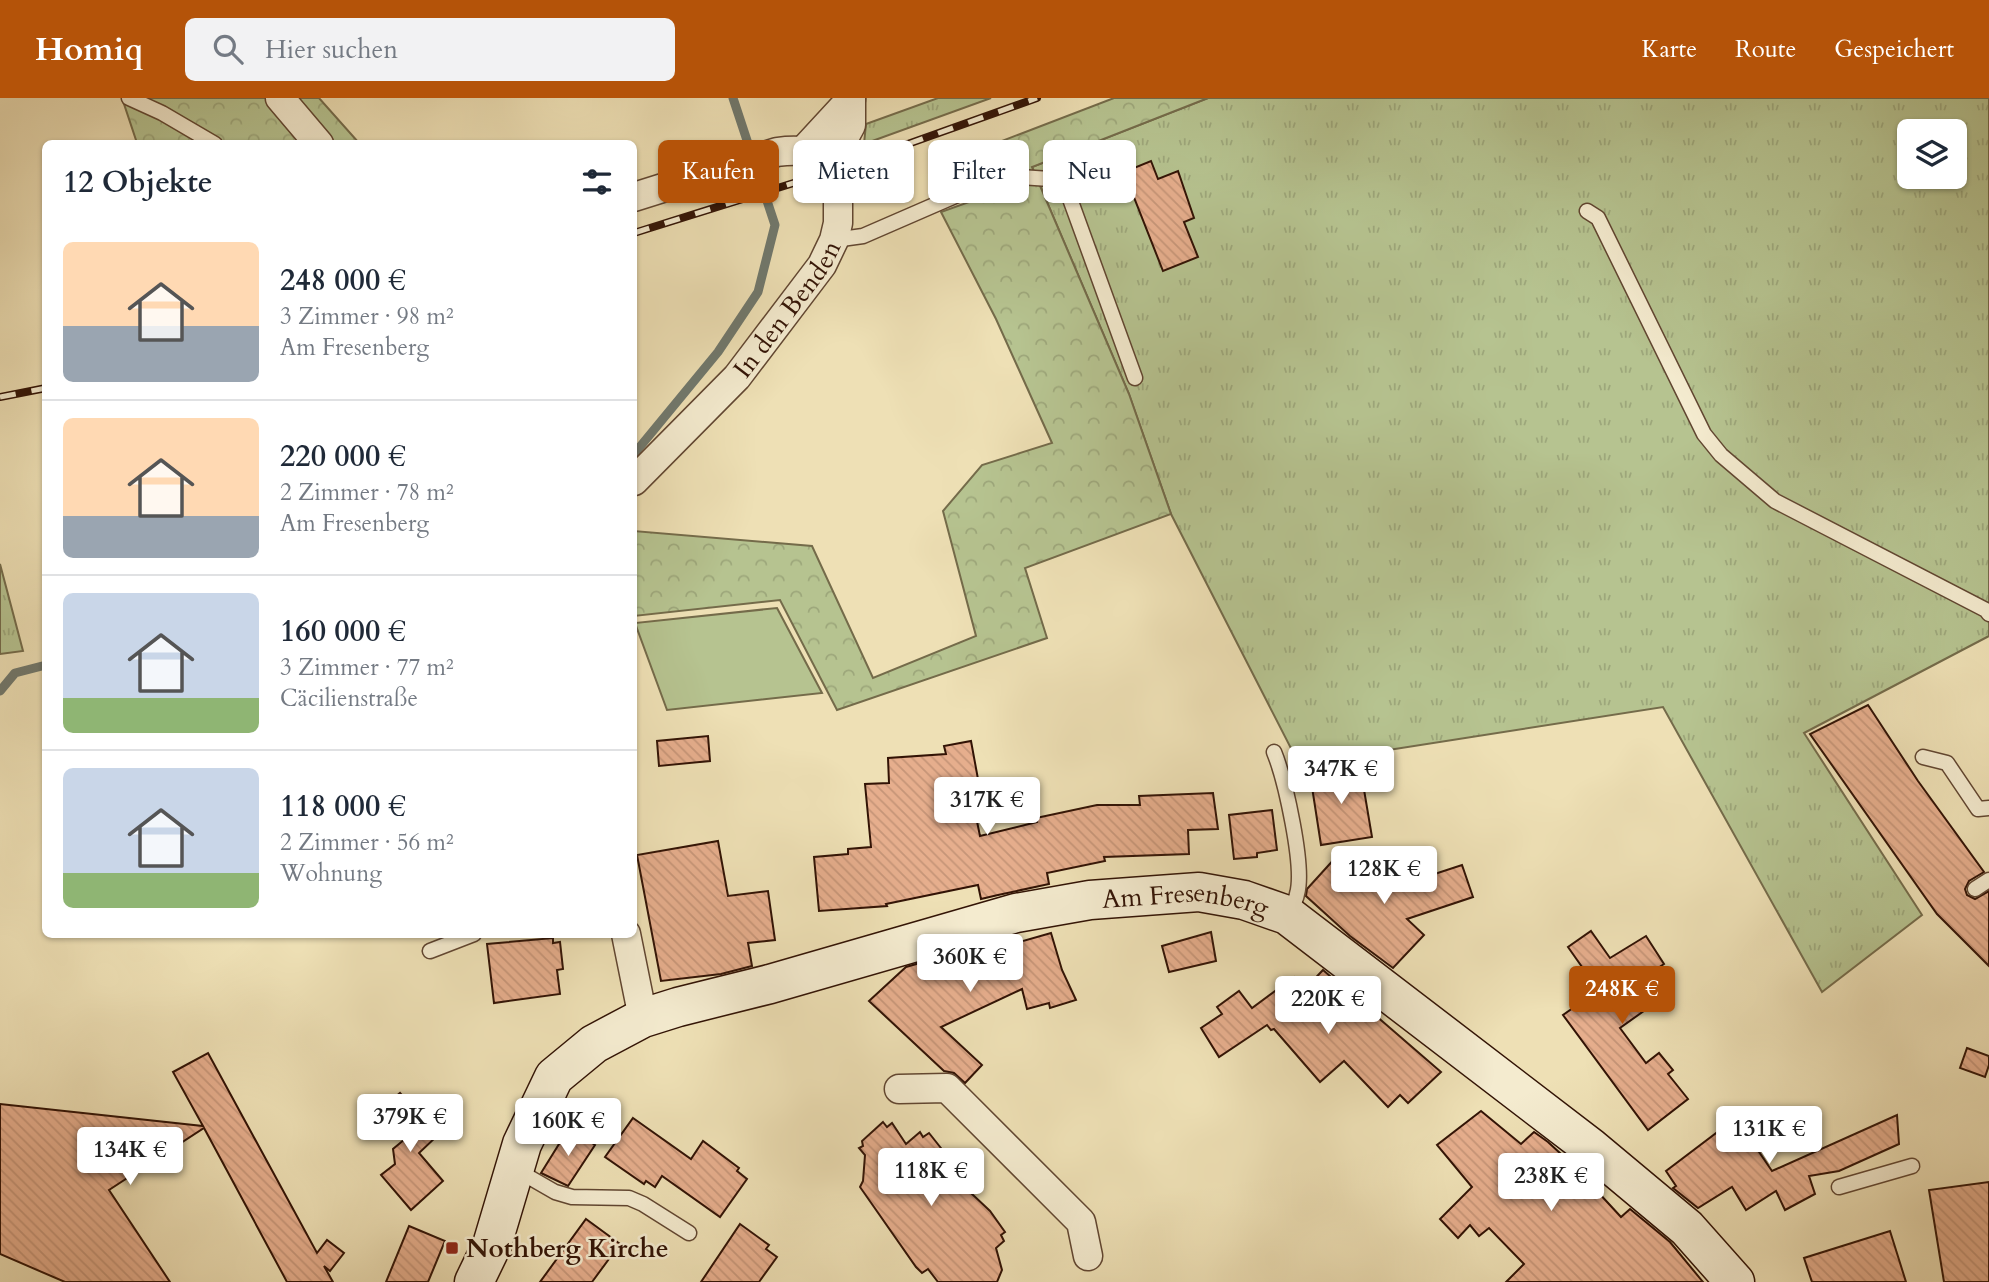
<!DOCTYPE html>
<html lang="de">
<head>
<meta charset="utf-8">
<style>
  :root { --surface:#fff; --page:#f2f2f3; --text:#1f2937; --muted:#747a83; --line:#e0e1e3; --accent:#b45309 }
  body { margin:0; font-family:Cardo,serif; background:var(--page); color:var(--text); height:100vh; display:flex; flex-direction:column; font-size:26px; white-space:nowrap }
  * { box-sizing:border-box; margin:0 }
  p { font-size:23px; color:var(--muted) }
  .icon { flex:none; width:38px; height:38px; fill:none; stroke:currentColor; stroke-width:2; stroke-linecap:round; stroke-linejoin:round }
  .map { position:relative; flex:1; overflow:hidden }
  .sheet { position:absolute; left:42px; top:42px; width:595px; height:798px; display:flex; flex-direction:column; background:var(--surface); border-radius:10px; box-shadow:0 2px 5px #0004 }
  .sheet>* { flex:none }
  .banner { position:absolute; left:658px; top:42px; width:665px; height:63px; display:flex; gap:14px }
  .tools { position:absolute; left:1897px; top:21px; display:grid; gap:14px }
  .tools a { display:grid; place-items:center; width:70px; height:70px; border-radius:10px; background:var(--surface); box-shadow:0 2px 5px #0004; font-size:35px }
  .price { position:absolute; translate:-50% -60px; padding:0 16px; border-radius:7px; background:#fff; color:#222; font-size:23px; line-height:46px; filter:drop-shadow(0 2px 4px #0008) }
  .price::after { content:''; position:absolute; left:50%; top:42px; width:21px; height:16px; margin-left:-10px; background:inherit; clip-path:polygon(0 0,100% 0,50% 100%) }
  .price.selected { background:var(--accent); color:#fff }
  ul { padding:0; list-style:none }
  li { display:flex; align-items:center; gap:21px; height:175px; padding:0 21px }
  li+li { border-top:2px solid var(--line) }
  li span { display:grid; place-items:center; flex:none; width:196px; height:140px; border-radius:10px; color:#555 }
  li>.icon { margin-inline-start:auto }
  span .icon { width:84px; height:84px; fill:#fffc; stroke-width:1 }
  li b { font-size:30px }
  h2 { display:flex; justify-content:space-between; align-items:center; height:84px; padding:0 21px; font-size:30px }
  .chip { padding:0 24px; border-radius:10px; background:var(--surface); box-shadow:0 2px 5px #0004; font-size:24px; line-height:63px }
  .chip.selected { background:var(--accent); color:#fff }
  header { display:flex; align-items:center; gap:42px; box-sizing:border-box; height:98px; padding:0 35px; background:var(--accent); color:#fff }
  header strong { font-size:33px }
  nav { display:flex; gap:38px; margin-inline-start:auto; font-size:24px }
  .search { width:490px; height:63px; background:var(--page); display:flex; align-items:center; gap:18px; box-sizing:border-box; padding:0 24px; border-radius:10px; color:var(--muted); font-size:26px }
  .map>svg:first-child { display:block }
  .grass { fill:url(#grass-tufts); stroke:#746b4a; stroke-width:2; fill-rule:evenodd }
  .forest { fill:url(#forest-crowns); stroke:#746b4a; stroke-width:2 }
  .pitch { fill:#b6c390; stroke:#746b4a; stroke-width:2 }
  .lines { fill:none; stroke-linecap:round; stroke-linejoin:round }
  .stream { stroke:#70786d; stroke-width:9 }
  .building { fill:url(#building-back-hatch); stroke:#321305; stroke-width:2 }
  .lane-casing { stroke:#614631; stroke-width:17 }
  .street-casing { stroke:#614631; stroke-width:31 }
  .secondary-casing { stroke:#321305; stroke-width:41 }
  .lane { stroke:#f4ebcf; stroke-width:14 }
  .street { stroke:#f4ebcf; stroke-width:28 }
  .secondary { stroke:#f4ebcf; stroke-width:38 }
  .rail-casing { stroke:#321305; stroke-width:8 }
  .rail { stroke:#f4ebcf; stroke-width:5; stroke-dasharray:16; stroke-linecap:butt }
  .poi-dot { fill:#8f2418; stroke:#f4ebcf; stroke-width:2.5 }
  .labels { text-anchor:middle; dominant-baseline:central; stroke-width:5; stroke-linejoin:round; paint-order:stroke }
  .street-label { font-size:26px; fill:#321305; stroke:#f4ebcf }
  .poi-label { font-size:26px; font-weight:bold; fill:#321305; stroke:#f4ebcf; text-anchor:start }
</style>
</head>
<body>
<header>
<strong>Homiq</strong>
<div class="search"><svg class="icon" aria-label="search" viewBox="0 0 24 24"><circle cx="10" cy="10" r="6"/><path d="M15 15l6 6"/></svg>Hier suchen</div>
<nav><a>Karte</a><a>Route</a><a>Gespeichert</a></nav>
</header>
<div class="map">
<svg width="1989" height="1184" viewBox="0 0 1989 1184">
  <defs>
    <pattern id="grass-tufts" width="24" height="20" patternUnits="userSpaceOnUse" patternTransform="scale(1.75)"><rect width="24" height="20" fill="#b6c390"/><path d="M3 7l-1-3M5 7V3M7 7l1-3M15 17l-1-3M17 17v-4M19 17l1-3" fill="none" stroke="#9da77b"/></pattern>
    <pattern id="forest-crowns" width="20" height="18" patternUnits="userSpaceOnUse" patternTransform="scale(1.75)"><rect width="20" height="18" fill="#b6c390"/><path d="M2 6a3 3 0 1 1 6 0M12 15a3 3 0 1 1 6 0" fill="none" stroke="#9da77b"/></pattern>
    <pattern id="building-back-hatch" width="6" height="6" patternUnits="userSpaceOnUse" patternTransform="scale(1.75)"><rect width="6" height="6" fill="#e6ae8d"/><path d="M-1 5l2 2M0 0l6 6M5-1l2 2" fill="none" stroke="#c69578"/></pattern>
  </defs>
  <rect width="100%" height="100%" fill="#eee0b5"/>
  <filter id="stains"><feTurbulence type="fractalNoise" baseFrequency=".00286" numOctaves="4"/><feColorMatrix values="0 0 0 0 .2 0 0 0 0 .09 0 0 0 0 .02 0 0 0 .5 -.17"/></filter>
  <radialGradient id="worn" r=".72"><stop offset=".6" stop-color="#630" stop-opacity="0"/><stop offset="1" stop-color="#630" stop-opacity=".3"/></radialGradient>
  <g class="grass">
    <polygon points="938,0 991,0 864,46 866,26"/>
    <path d="M 1208,0 L 1989,0 L 1989,538 L 1804,635 L 1922,817 L 1822,894 L 1663,609 L 1299,666 L 1171,416 L 1129,296 L 1032,69 ZM 1909,33 L 1955,33 L 1955,79 L 1909,79 Z"/>
    <polygon points="0,466 23,553 0,556"/>
  </g>
  <g class="forest">
    <polygon points="122,0 319,0 359,45 137,45"/>
    <polygon points="1114,0 1208,0 1032,69 1129,296 1171,416 1025,470 1047,540 837,612 780,502 634,518 634,433 812,448 873,580 976,538 943,413 982,367 1052,345 996,221 941,114 1011,89 994,46"/>
  </g>
  <polygon class="pitch" points="777,510 822,595 667,612 635,525"/>
  <g class="lines">
    <g class="stream">
      <polyline points="634,356 718,254 758,194 775,127 733,0"/>
      <polyline points="0,593 15,575 46,567"/>
    </g>
  </g>
  <g class="building">
    <polygon points="1151,63 1158,81 1178,73 1194,120 1184,124 1198,159 1163,173 1124,74"/>
    <polygon points="1868,607 1918,683 1984,774 1969,783 1965,791 1967,797 1975,801 1989,793 1989,868 1937,816 1810,636"/>
    <polygon points="708,638 710,663 659,668 657,643"/>
    <polygon points="971,643 980,692 971,694 980,738 1037,724 1036,720 1097,707 1140,707 1139,698 1213,695 1218,731 1188,732 1189,756 1104,759 1105,763 1047,775 1049,786 998,797 981,801 978,787 886,806 887,808 819,813 814,759 848,756 848,751 871,749 865,686 889,685 888,660 946,656 944,648"/>
    <polygon points="1360,668 1372,739 1321,747 1310,676"/>
    <polygon points="1272,712 1277,752 1257,755 1257,759 1234,761 1229,717"/>
    <polygon points="718,743 728,798 768,793 775,842 748,845 752,868 721,876 661,883 637,757"/>
    <polygon points="1337,758 1371,790 1386,784 1398,783 1401,787 1462,767 1473,799 1407,821 1424,837 1393,870 1350,838 1306,798 1307,791"/>
    <polygon points="1591,833 1610,860 1646,838 1664,866 1632,887 1648,910 1620,930 1646,965 1659,955 1673,972 1668,976 1688,1001 1648,1032 1563,917 1580,905 1576,899 1594,886 1568,849"/>
    <polygon points="1211,834 1216,863 1169,874 1162,848"/>
    <polygon points="1051,835 1062,872 1076,902 1050,910 1049,905 1027,911 1022,891 941,929 982,967 965,985 954,975 944,973 869,903 906,869 1000,842 1002,849"/>
    <polygon points="553,840 553,845 560,844 563,871 557,872 560,896 494,905 487,846"/>
    <polygon points="1323,872 1441,974 1408,1005 1400,997 1388,1009 1344,963 1320,984 1274,931 1271,932 1267,927 1219,959 1201,930 1222,916 1217,909 1239,893 1252,910 1294,879 1305,891"/>
    <polygon points="1967,950 1989,958 1989,967 1985,979 1960,970"/>
    <polygon points="208,955 317,1155 327,1142 344,1155 330,1173 324,1168 333,1184 287,1184 204,1030 109,1092 170,1184 65,1184 0,1156 0,1006 203,1028 173,974"/>
    <polygon points="400,995 437,1038 419,1055 443,1083 411,1112 381,1077 395,1066 393,1051 405,1041 380,1012"/>
    <polygon points="1481,1013 1521,1046 1534,1034 1548,1044 1573,1067 1621,1119 1630,1111 1670,1144 1703,1184 1506,1184 1524,1166 1489,1130 1479,1138 1470,1127 1458,1140 1440,1121 1472,1089 1437,1047"/>
    <polygon points="1897,1017 1899,1046 1839,1073 1809,1078 1815,1096 1785,1112 1776,1093 1746,1112 1732,1089 1698,1110 1673,1090 1676,1088 1666,1073 1736,1020 1772,1073"/>
    <polygon points="633,1020 691,1061 703,1043 739,1070 737,1073 747,1081 720,1119 662,1078 655,1089 646,1083 644,1086 605,1059"/>
    <polygon points="883,1024 887,1029 892,1025 906,1046 920,1034 923,1039 929,1035 975,1093 972,1096 990,1113 1005,1134 1001,1137 1004,1143 996,1150 1002,1172 997,1184 938,1184 928,1171 922,1175 916,1169 860,1089 863,1083 865,1057 859,1050 863,1048 862,1043"/>
    <polygon points="569,1030 595,1047 568,1088 541,1075"/>
    <polygon points="1989,1084 1989,1184 1944,1184 1929,1092"/>
    <polygon points="586,1121 620,1146 592,1184 540,1184"/>
    <polygon points="740,1126 769,1147 766,1151 777,1159 759,1184 701,1184"/>
    <polygon points="409,1128 445,1143 428,1184 386,1184"/>
    <polygon points="1890,1133 1906,1184 1812,1184 1804,1160"/>
  </g>
  <g class="lines">
    <g class="lane-casing">
      <g id="lane">
        <polyline points="129,0 162,15 215,46"/>
        <polyline points="1587,113 1598,120 1704,336 1721,357 1775,403 1986,512 1989,516"/>
        <polyline points="834,142 863,138 985,85 1020,79 1050,81 1065,87 1135,280"/>
        <path d="M 1274,654 C 1285,681 1305,769 1297,796 C 1296,803 1291,810 1288,816"/>
        <polyline points="1923,659 1947,665 1978,711 1989,710"/>
        <polyline points="1975,791 1989,782"/>
        <polyline points="430,853 474,836"/>
        <polyline points="515,1071 555,1094 572,1099 629,1100 643,1106 689,1135"/>
        <polyline points="1839,1089 1912,1068"/>
      </g>
    </g>
    <g class="street-casing">
      <g id="street">
        <polyline points="280,0 319,46"/>
        <polyline points="803,53 851,1"/>
        <polyline points="830,66 851,27 851,0"/>
        <path d="M 634,99 L 777,54 C 798,51 814,52 830,66"/>
        <path id="s1" d="M 634,383 L 737,279 L 822,167 L 834,142 L 838,125 L 838,97 L 830,66"/>
        <polyline points="626,836 643,920"/>
        <polyline points="899,991 947,990 1081,1124 1088,1158"/>
      </g>
    </g>
    <g class="secondary-casing">
      <g id="secondary">
        <path id="s2" d="M 474,1184 L 492,1147 L 522,1046 L 554,979 L 594,946 L 643,920 L 678,909 L 770,886 L 1016,815 L 1090,802 L 1199,794 L 1244,802 L 1287,817 L 1590,1049 L 1687,1130 L 1735,1184"/>
      </g>
    </g>
    <use href="#lane" class="lane"/>
    <use href="#street" class="street"/>
    <use href="#secondary" class="secondary"/>
    <g class="rail-casing">
      <g id="rail">
        <polyline points="634,135 832,73 1037,0"/>
        <polyline points="0,299 46,290"/>
      </g>
    </g>
    <use href="#rail" class="rail"/>
  </g>
  <rect class="poi-dot" x="445" y="1143" width="14" height="14" rx="3.5"/>
  <g class="labels">
    <g class="street-label">
      <text stroke="none"><textPath href="#s1" startOffset="231">In den Benden</textPath></text>
      <text stroke="none"><textPath href="#s2" startOffset="887">Am Fresenberg</textPath></text>
    </g>
    <g class="poi-label">
      <text x="466" y="1150">Nothberg Kirche</text>
    </g>
  </g>
  <rect width="100%" height="100%" filter="url(#stains)"/>
  <rect width="100%" height="100%" fill="url(#worn)"/>
</svg>
<div class="tools">
<a><svg class="icon" aria-label="layers" viewBox="0 0 24 24"><path d="M12 4l9 5-9 5-9-5zM3 14l9 5 9-5"/></svg></a>
</div>
<b class="price" style="left:1341px;top:708px">347K €</b>
<b class="price" style="left:987px;top:739px">317K €</b>
<b class="price" style="left:1384px;top:808px">128K €</b>
<b class="price" style="left:970px;top:896px">360K €</b>
<b class="price selected" style="left:1622px;top:928px">248K €</b>
<b class="price" style="left:1328px;top:938px">220K €</b>
<b class="price" style="left:410px;top:1056px">379K €</b>
<b class="price" style="left:568px;top:1060px">160K €</b>
<b class="price" style="left:1769px;top:1068px">131K €</b>
<b class="price" style="left:130px;top:1089px">134K €</b>
<b class="price" style="left:931px;top:1110px">118K €</b>
<b class="price" style="left:1551px;top:1115px">238K €</b>
<div class="banner">
<a class="chip selected">Kaufen</a>
<a class="chip">Mieten</a>
<a class="chip">Filter</a>
<a class="chip">Neu</a>
</div>
<section class="sheet">
<h2>12 Objekte<svg class="icon" aria-label="filters" viewBox="0 0 24 24"><path d="M4 7h16M4 17h16"/><circle cx="9" cy="7" r="2"/><circle cx="15" cy="17" r="2"/></svg></h2>
<ul>
<li><span style="background:linear-gradient(#ffd9b3 60%,#9aa5b1 0)"><svg class="icon" aria-label="home" viewBox="0 0 24 24"><path d="M3 11l9-7 9 7M6 9v11h12V9"/></svg></span><div><b>248 000 €</b><p>3 Zimmer · 98 m²</p><p>Am Fresenberg</p></div></li>
<li><span style="background:linear-gradient(#ffd9b3 70%,#9aa5b1 0)"><svg class="icon" aria-label="home" viewBox="0 0 24 24"><path d="M3 11l9-7 9 7M6 9v11h12V9"/></svg></span><div><b>220 000 €</b><p>2 Zimmer · 78 m²</p><p>Am Fresenberg</p></div></li>
<li><span style="background:linear-gradient(#c9d6e8 75%,#8fb573 0)"><svg class="icon" aria-label="home" viewBox="0 0 24 24"><path d="M3 11l9-7 9 7M6 9v11h12V9"/></svg></span><div><b>160 000 €</b><p>3 Zimmer · 77 m²</p><p>Cäcilienstraße</p></div></li>
<li><span style="background:linear-gradient(#c9d6e8 75%,#8fb573 0)"><svg class="icon" aria-label="home" viewBox="0 0 24 24"><path d="M3 11l9-7 9 7M6 9v11h12V9"/></svg></span><div><b>118 000 €</b><p>2 Zimmer · 56 m²</p><p>Wohnung</p></div></li>
</ul>
</section>
</div>
</body>
</html>
